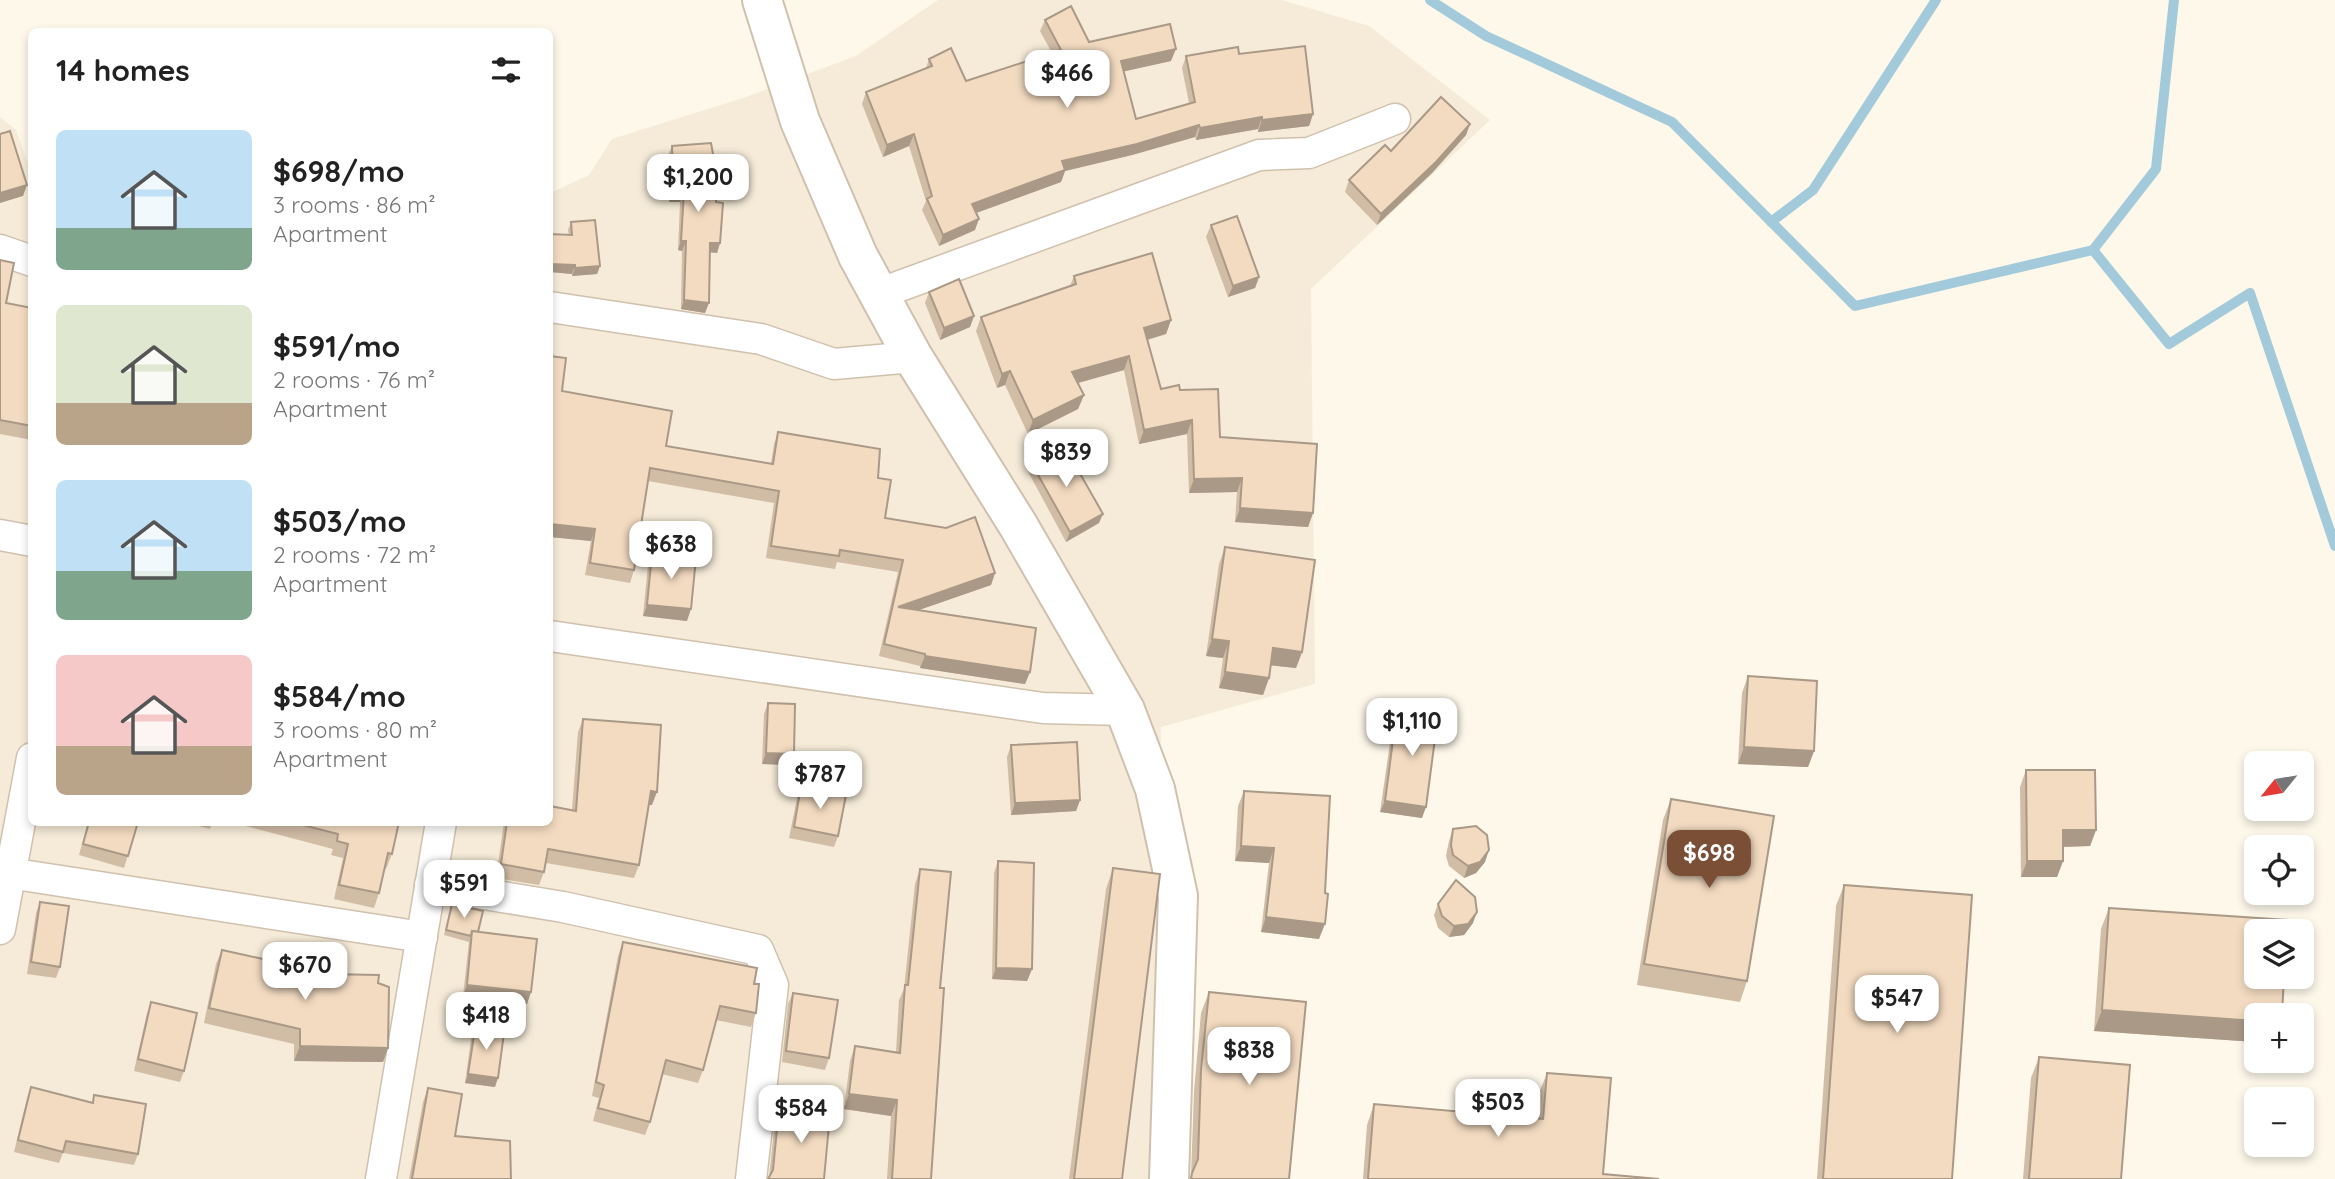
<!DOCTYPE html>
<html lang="en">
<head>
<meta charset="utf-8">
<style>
  :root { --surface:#fff; --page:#f2f2f2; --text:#222; --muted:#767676; --accent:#7b4e36 }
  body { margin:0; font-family:Quicksand,sans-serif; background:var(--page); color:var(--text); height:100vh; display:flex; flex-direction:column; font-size:26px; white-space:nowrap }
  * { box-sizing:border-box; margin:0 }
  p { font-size:23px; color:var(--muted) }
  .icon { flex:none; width:38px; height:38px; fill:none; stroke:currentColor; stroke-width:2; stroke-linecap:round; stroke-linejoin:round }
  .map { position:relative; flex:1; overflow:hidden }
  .side { position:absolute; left:28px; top:28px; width:525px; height:798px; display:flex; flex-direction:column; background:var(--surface); border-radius:10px; box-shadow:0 4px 10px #0003 }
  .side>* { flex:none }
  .needle { width:46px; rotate:240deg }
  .tools { position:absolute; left:2244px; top:751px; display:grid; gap:14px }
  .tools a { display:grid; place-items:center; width:70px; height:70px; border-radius:10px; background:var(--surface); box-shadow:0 4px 10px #0003; font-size:35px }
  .price { position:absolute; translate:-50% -60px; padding:0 16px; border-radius:14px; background:#fff; color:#222; font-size:23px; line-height:46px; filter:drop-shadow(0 2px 4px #0008) }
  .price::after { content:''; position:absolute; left:50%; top:42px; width:21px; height:16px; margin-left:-10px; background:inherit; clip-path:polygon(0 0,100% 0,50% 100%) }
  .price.active { background:var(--accent); color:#fff }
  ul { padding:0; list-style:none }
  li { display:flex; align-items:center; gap:21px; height:175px; padding:0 28px }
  li span { display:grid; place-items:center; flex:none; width:196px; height:140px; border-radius:10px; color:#555 }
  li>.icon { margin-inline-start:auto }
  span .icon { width:84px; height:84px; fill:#fffc; stroke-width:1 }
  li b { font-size:30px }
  h2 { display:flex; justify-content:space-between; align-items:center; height:84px; padding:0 28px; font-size:30px }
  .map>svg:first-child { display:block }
  .residential { fill:#f5ebd8 }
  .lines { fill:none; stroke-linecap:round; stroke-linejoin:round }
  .stream { stroke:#a3cada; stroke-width:10 }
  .minor-casing { stroke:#d0c1ae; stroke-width:33 }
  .tertiary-casing { stroke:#d0c1ae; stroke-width:42 }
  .minor { stroke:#fff; stroke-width:30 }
  .tertiary { stroke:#fff; stroke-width:38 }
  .wall { fill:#d1bca6 }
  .shaded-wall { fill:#aa9987 }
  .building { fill:#f3dbc1; stroke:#aa9987; stroke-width:2 }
</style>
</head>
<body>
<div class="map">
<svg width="2335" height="1179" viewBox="0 0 2335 1179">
  <rect width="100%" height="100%" fill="#fdf8ea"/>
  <polygon class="residential" points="938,0 1282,0 1369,26 1490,120 1311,289 1315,684 1161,727 1150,1179 0,1179 0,117 16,130 31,171 32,822 550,822 550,193 589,175 612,139 746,97 856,56"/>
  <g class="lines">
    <g class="stream">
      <polyline points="1430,0 1486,36 1672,122 1855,306 2093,250 2169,344 2250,293 2335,546"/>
      <polyline points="1771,222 1813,190 1936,0"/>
      <polyline points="2093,250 2156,169 2174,0"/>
    </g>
    <g class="minor-casing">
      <g id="minor">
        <polyline points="0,250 32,261"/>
        <polyline points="878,294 1259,155 1309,153 1395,119"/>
        <polyline points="550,307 761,339 834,364 913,357"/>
        <polyline points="0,535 32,541"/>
        <polyline points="550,636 1043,708 1125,710"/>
        <polyline points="9,873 422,937"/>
        <polyline points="430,885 563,907 758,950 773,985 751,1179"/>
        <polyline points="0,929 32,758"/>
        <polyline points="381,1179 441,822"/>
      </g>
    </g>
    <g class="tertiary-casing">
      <polyline id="tertiary" points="762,0 800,121 858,256 913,357 1018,525 1125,710 1155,789 1178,896 1169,1179"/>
    </g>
    <use href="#minor" class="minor"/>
    <use href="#tertiary" class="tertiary"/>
  </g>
  <g class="wall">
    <polygon points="1045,20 1089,42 1171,61 1124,71 1136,119 1189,103 1182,68 1186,56 1239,54 1313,114 1309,126 1258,132 1258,129 1196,140 1195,137 1132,155 1065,171 1061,182 976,213 975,230 939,246 922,210 926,201 909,146 883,157 862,104 866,92 926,68 929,59 966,81 1052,53 1040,31"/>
    <polygon points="1470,124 1466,135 1432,173 1377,225 1345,192 1349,180 1391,151"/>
    <polygon points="672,146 716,202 720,243 717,253 710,252 705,313 681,309 682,251 678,250 680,202 669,202 668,155"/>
    <polygon points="571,222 600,266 597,274 572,276 572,274 550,272 550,234 569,235 568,230"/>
    <polygon points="1211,225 1259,277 1255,288 1228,297 1206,237"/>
    <polygon points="0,260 6,303 32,308 32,440 0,434"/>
    <polygon points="1074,276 1171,320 1166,334 1148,340 1161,389 1180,390 1220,437 1313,513 1308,527 1235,522 1237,492 1189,493 1187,434 1139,444 1124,370 1078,383 1084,395 1078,409 1028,434 1005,385 997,388 976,331 981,317 1070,286"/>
    <polygon points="929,292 974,316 970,327 940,340 925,303"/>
    <polygon points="550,356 562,391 666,446 771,464 774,444 778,432 878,478 885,518 995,573 991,585 919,610 1030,672 1025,684 920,668 920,666 879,656 898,572 837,562 835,569 766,558 774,503 648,481 634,570 630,583 585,575 591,541 550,537"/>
    <polygon points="1028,457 1069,475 1099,523 1066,542 1025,466"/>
    <polygon points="1225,547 1302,652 1296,668 1270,665 1269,678 1263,695 1219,688 1223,658 1206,656 1219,564"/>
    <polygon points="652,554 687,621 643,616 648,565"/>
    <polygon points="1748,676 1814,751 1808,767 1738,764 1742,693"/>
    <polygon points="768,703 794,754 790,765 762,764 764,714"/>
    <polygon points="1397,710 1422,818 1380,812 1393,722"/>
    <polygon points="583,719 652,805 649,805 639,865 634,878 546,863 544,872 539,885 496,878 504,822 550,822 572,810 578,732"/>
    <polygon points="1011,745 1080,800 1076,811 1011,815 1007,757"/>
    <polygon points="2026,770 2096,830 2090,846 2063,847 2063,861 2057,877 2021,877 2020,787"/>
    <polygon points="801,786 838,836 834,847 789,838 797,798"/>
    <polygon points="1244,791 1325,893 1319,939 1261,932 1269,863 1235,861 1238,806"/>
    <polygon points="1671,799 1747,981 1740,1002 1637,985 1663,820"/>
    <polygon points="88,822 138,822 124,868 79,855"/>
    <polygon points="184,822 212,822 210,829"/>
    <polygon points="230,822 399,822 392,854 386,869 385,868 379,893 374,908 334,899 343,858 331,855 333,849"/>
    <polygon points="1453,829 1485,862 1476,873 1464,878 1449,866 1446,856 1449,841"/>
    <polygon points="998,861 1032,969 1027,981 992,979 994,873"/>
    <polygon points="1113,868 1122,1179 1069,1179 1106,889"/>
    <polygon points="920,869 940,988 931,1179 887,1179 891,1116 844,1109 850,1061 855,1046 896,1052 899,1000 904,989 915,884"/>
    <polygon points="1844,885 1952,1179 1817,1179 1836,906"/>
    <polygon points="40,902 60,967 56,978 27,974 36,913"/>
    <polygon points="452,904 531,992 527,1004 463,996 469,942 444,935"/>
    <polygon points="1438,904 1473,923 1464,935 1449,937 1438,928 1434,915"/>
    <polygon points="2109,908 2256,1015 2256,1042 2094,1031 2101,929"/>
    <polygon points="623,942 754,984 756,1013 751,1027 716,1020 703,1070 698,1083 662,1074 650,1122 645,1135 593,1121 599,1098 592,1096 618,956"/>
    <polygon points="222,950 270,973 378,983 388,1048 383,1062 294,1061 294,1044 204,1023 216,964"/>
    <polygon points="1209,992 1289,1179 1190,1179 1191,1175 1194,1091 1201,1013"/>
    <polygon points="793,993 829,1058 825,1070 782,1062 788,1004"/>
    <polygon points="151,1002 184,1071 180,1082 134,1071 147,1013"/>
    <polygon points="476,1023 495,1087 465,1083 472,1032"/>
    <polygon points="2039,1057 2121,1179 2023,1179 2031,1078"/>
    <polygon points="1547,1073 1603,1174 1659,1179 1363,1179 1367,1125 1374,1104 1537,1118 1539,1093"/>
    <polygon points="31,1087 92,1102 94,1095 138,1154 134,1165 63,1153 59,1163 14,1152 27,1098"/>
    <polygon points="428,1088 455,1136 511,1179 409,1179 423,1102"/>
    <polygon points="779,1109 824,1179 769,1178 775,1120"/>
  </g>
  <g class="shaded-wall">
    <polygon points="1176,49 1171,61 1117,73 1121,61"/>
    <polygon points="1313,114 1309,126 1258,132 1262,120"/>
    <polygon points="1262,117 1258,129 1196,140 1200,128"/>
    <polygon points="1470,124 1466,135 1432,173 1377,225 1381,214"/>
    <polygon points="1199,125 1195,137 1132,155 1065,171 1061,182 968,216 972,204 1062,161"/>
    <polygon points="914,134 909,146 883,157 887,145"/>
    <polygon points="27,185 23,196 0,203 0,193"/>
    <polygon points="673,192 684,192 680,202 669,202"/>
    <polygon points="979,219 975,230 939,246 943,235"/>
    <polygon points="681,241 686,241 682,251 678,250"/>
    <polygon points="710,243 720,243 717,253 707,252"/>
    <polygon points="550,264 575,265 572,274 550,272"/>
    <polygon points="600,266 597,274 572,276 575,268"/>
    <polygon points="1259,277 1255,288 1228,297 1233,286"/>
    <polygon points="684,300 709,303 705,313 681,309"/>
    <polygon points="974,316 970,327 940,340 944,328"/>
    <polygon points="1171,320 1166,334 1139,342 1144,328"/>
    <polygon points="1129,356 1124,370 1067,386 1072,372"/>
    <polygon points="1010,371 1005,385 997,388 1002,374"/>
    <polygon points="1084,395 1078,409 1028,434 1033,420"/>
    <polygon points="1192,420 1187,434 1139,444 1144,430"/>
    <polygon points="1242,478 1237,492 1189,493 1194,479"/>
    <polygon points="1240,508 1313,513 1308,527 1235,522"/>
    <polygon points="1103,514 1099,523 1066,542 1070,532"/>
    <polygon points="550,524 595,529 591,541 550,537"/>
    <polygon points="995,573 991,585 893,619 898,607"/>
    <polygon points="647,605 691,609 687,621 643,616"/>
    <polygon points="1212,639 1229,641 1223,658 1206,656"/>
    <polygon points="1273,648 1302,652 1296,668 1267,665"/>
    <polygon points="925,656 1030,672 1025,684 920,668"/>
    <polygon points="1225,672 1269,678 1263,695 1219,688"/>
    <polygon points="1744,747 1814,751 1808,767 1738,764"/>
    <polygon points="766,753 794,754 790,765 762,764"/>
    <polygon points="651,791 657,792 652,805 646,805"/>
    <polygon points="1080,800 1076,811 1011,815 1015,803"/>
    <polygon points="1385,801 1426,807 1422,818 1380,812"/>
    <polygon points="2063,830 2096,830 2090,846 2057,847"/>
    <polygon points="1241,846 1274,848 1269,863 1235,861"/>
    <polygon points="1489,850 1485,862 1476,873 1464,878 1468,866"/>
    <polygon points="2027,861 2063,861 2057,877 2021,877"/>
    <polygon points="1477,912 1473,923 1464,935 1449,937 1454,926"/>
    <polygon points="1266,917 1325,924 1319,939 1261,932"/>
    <polygon points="996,968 1032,969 1027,981 992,979"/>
    <polygon points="467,985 531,992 527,1004 463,996"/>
    <polygon points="2102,1010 2256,1021 2256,1042 2094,1031"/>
    <polygon points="300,1046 388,1048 383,1062 294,1061"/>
    <polygon points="468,1074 498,1078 495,1087 465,1083"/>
    <polygon points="849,1094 897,1100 891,1116 844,1109"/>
  </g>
  <g class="building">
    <polygon points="1071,6 1089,42 1170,24 1176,49 1121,61 1136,119 1195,102 1186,56 1238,47 1239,54 1305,46 1313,114 1262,120 1262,117 1200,128 1199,125 1137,144 1062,161 1065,170 972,204 979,219 943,235 927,199 932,196 914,134 887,145 866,92 932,66 929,59 951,48 966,81 1061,50 1045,20"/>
    <polygon points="1441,97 1470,124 1436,162 1381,214 1349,180 1385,145 1391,151"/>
    <polygon points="10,131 27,185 0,193 0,134"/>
    <polygon points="711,143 716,170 716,202 723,203 720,243 710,243 709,303 684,300 686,241 681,241 684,192 673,192 672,146"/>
    <polygon points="1237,216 1259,277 1233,286 1211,225"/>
    <polygon points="595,220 600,266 575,268 575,265 550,264 550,234 572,235 571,222"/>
    <polygon points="1152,253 1171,320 1144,328 1161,389 1179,385 1180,390 1218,389 1220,437 1317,444 1313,513 1240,508 1242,478 1194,479 1192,420 1144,430 1129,356 1072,372 1084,395 1033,420 1010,371 1002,374 981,317 1076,284 1074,276"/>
    <polygon points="0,260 14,263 6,303 32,308 32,426 0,420"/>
    <polygon points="959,279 974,316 944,328 929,292"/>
    <polygon points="550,356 566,358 562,391 672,411 666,446 773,464 778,432 880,449 878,478 891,480 885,518 946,528 975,517 995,573 898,607 1036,628 1030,672 925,656 925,654 884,644 903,560 840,550 839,556 771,546 779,491 650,468 634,570 590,563 595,529 550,524"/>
    <polygon points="1052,444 1069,475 1078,470 1103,514 1070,532 1028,457"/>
    <polygon points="1225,547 1315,560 1302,652 1273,648 1269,678 1225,672 1229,641 1212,639"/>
    <polygon points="652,554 696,558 691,609 647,605"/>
    <polygon points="1748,676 1817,681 1814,751 1744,747"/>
    <polygon points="768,703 795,704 794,754 766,753"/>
    <polygon points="1397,710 1438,716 1426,807 1385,801"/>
    <polygon points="583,719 661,725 657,792 651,791 639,865 548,849 544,872 501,864 507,822 550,822 550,806 576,811"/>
    <polygon points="1077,742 1080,800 1015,803 1011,745"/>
    <polygon points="2026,770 2095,770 2096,830 2063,830 2063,861 2027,861"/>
    <polygon points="801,786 846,795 838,836 794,827"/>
    <polygon points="1244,791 1330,796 1325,893 1328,894 1325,924 1266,917 1274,848 1241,846"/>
    <polygon points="1671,799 1774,816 1747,981 1644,964"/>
    <polygon points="89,822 138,822 128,856 83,844"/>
    <polygon points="291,822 399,822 392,854 388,853 379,893 339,885 348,844 337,841 338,834"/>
    <polygon points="1476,826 1487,835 1489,850 1480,862 1468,866 1453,855 1451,845 1453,829"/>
    <polygon points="998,861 1034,863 1032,969 996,968"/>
    <polygon points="1113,868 1160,874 1122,1179 1074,1179"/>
    <polygon points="920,869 951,872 940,988 944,988 931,1179 892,1179 897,1100 849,1094 855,1046 900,1053 905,985 908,985"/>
    <polygon points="1456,880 1475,897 1477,912 1468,924 1454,926 1442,916 1438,904"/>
    <polygon points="1844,885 1972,895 1952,1179 1823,1179"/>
    <polygon points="40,902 69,906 60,967 31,962"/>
    <polygon points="452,904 483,911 478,932 472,931 471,936 446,930"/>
    <polygon points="2109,908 2288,920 2287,931 2256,931 2256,976 2284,976 2282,1015 2256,1015 2256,1021 2102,1010"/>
    <polygon points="472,931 537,939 531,992 467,985"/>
    <polygon points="623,942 757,968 754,984 759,984 756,1013 720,1006 703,1070 666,1060 650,1122 598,1108 604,1085 596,1082"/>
    <polygon points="222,950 272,961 270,973 379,975 378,983 389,987 388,1048 300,1046 300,1029 209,1008"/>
    <polygon points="1209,992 1306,1002 1289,1179 1191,1179 1192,1173 1198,1159 1201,1070"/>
    <polygon points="793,993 838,1000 829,1058 786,1051"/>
    <polygon points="151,1002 197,1013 184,1071 138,1059"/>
    <polygon points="476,1023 504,1033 498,1078 468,1074"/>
    <polygon points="2039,1057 2130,1065 2121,1179 2029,1179"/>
    <polygon points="1547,1073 1611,1078 1603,1174 1659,1179 1368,1179 1374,1104 1543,1119"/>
    <polygon points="31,1087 93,1103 94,1095 146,1104 138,1154 66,1141 63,1152 18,1140"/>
    <polygon points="428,1088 462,1094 455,1136 510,1141 511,1179 412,1179"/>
    <polygon points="779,1109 830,1114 824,1179 768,1179 773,1170"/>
  </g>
</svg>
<div class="tools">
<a><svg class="needle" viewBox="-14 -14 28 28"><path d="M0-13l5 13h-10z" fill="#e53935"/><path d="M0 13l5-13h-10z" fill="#767676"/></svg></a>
<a><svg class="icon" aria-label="locate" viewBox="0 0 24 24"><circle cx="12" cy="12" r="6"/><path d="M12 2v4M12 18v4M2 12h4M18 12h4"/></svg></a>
<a><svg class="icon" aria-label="layers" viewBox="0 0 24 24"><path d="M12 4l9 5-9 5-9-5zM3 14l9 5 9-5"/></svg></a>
<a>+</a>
<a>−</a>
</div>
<b class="price" style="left:1067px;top:110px">$466</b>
<b class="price" style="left:698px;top:214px">$1,200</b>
<b class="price" style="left:1066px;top:489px">$839</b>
<b class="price" style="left:671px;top:581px">$638</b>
<b class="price" style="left:1412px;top:758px">$1,110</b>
<b class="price" style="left:820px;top:811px">$787</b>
<b class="price active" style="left:1709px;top:890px">$698</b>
<b class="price" style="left:464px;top:920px">$591</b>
<b class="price" style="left:305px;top:1002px">$670</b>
<b class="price" style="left:1897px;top:1035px">$547</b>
<b class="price" style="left:486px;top:1052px">$418</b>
<b class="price" style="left:1249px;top:1087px">$838</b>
<b class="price" style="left:1498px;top:1139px">$503</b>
<b class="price" style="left:801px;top:1145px">$584</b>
<section class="side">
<h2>14 homes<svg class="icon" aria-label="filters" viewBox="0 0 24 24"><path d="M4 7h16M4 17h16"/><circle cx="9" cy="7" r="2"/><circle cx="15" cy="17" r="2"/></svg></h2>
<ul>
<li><span style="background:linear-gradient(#bfe0f5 70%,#7fa58c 0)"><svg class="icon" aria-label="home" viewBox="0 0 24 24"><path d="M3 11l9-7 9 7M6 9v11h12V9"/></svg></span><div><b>$698/mo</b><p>3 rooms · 86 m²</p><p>Apartment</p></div></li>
<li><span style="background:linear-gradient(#dfe7d0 70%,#b9a48a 0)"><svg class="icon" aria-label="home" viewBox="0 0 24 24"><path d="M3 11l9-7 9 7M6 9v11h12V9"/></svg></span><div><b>$591/mo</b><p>2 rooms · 76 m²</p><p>Apartment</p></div></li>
<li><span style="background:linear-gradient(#bfe0f5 65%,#7fa58c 0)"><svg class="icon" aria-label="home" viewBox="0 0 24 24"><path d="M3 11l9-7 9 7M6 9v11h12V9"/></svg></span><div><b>$503/mo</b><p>2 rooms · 72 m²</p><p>Apartment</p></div></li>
<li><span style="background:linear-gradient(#f6c9c9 65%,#b9a48a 0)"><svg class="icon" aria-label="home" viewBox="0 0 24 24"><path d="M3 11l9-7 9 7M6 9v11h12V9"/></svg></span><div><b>$584/mo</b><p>3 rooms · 80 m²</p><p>Apartment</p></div></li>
</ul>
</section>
</div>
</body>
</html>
